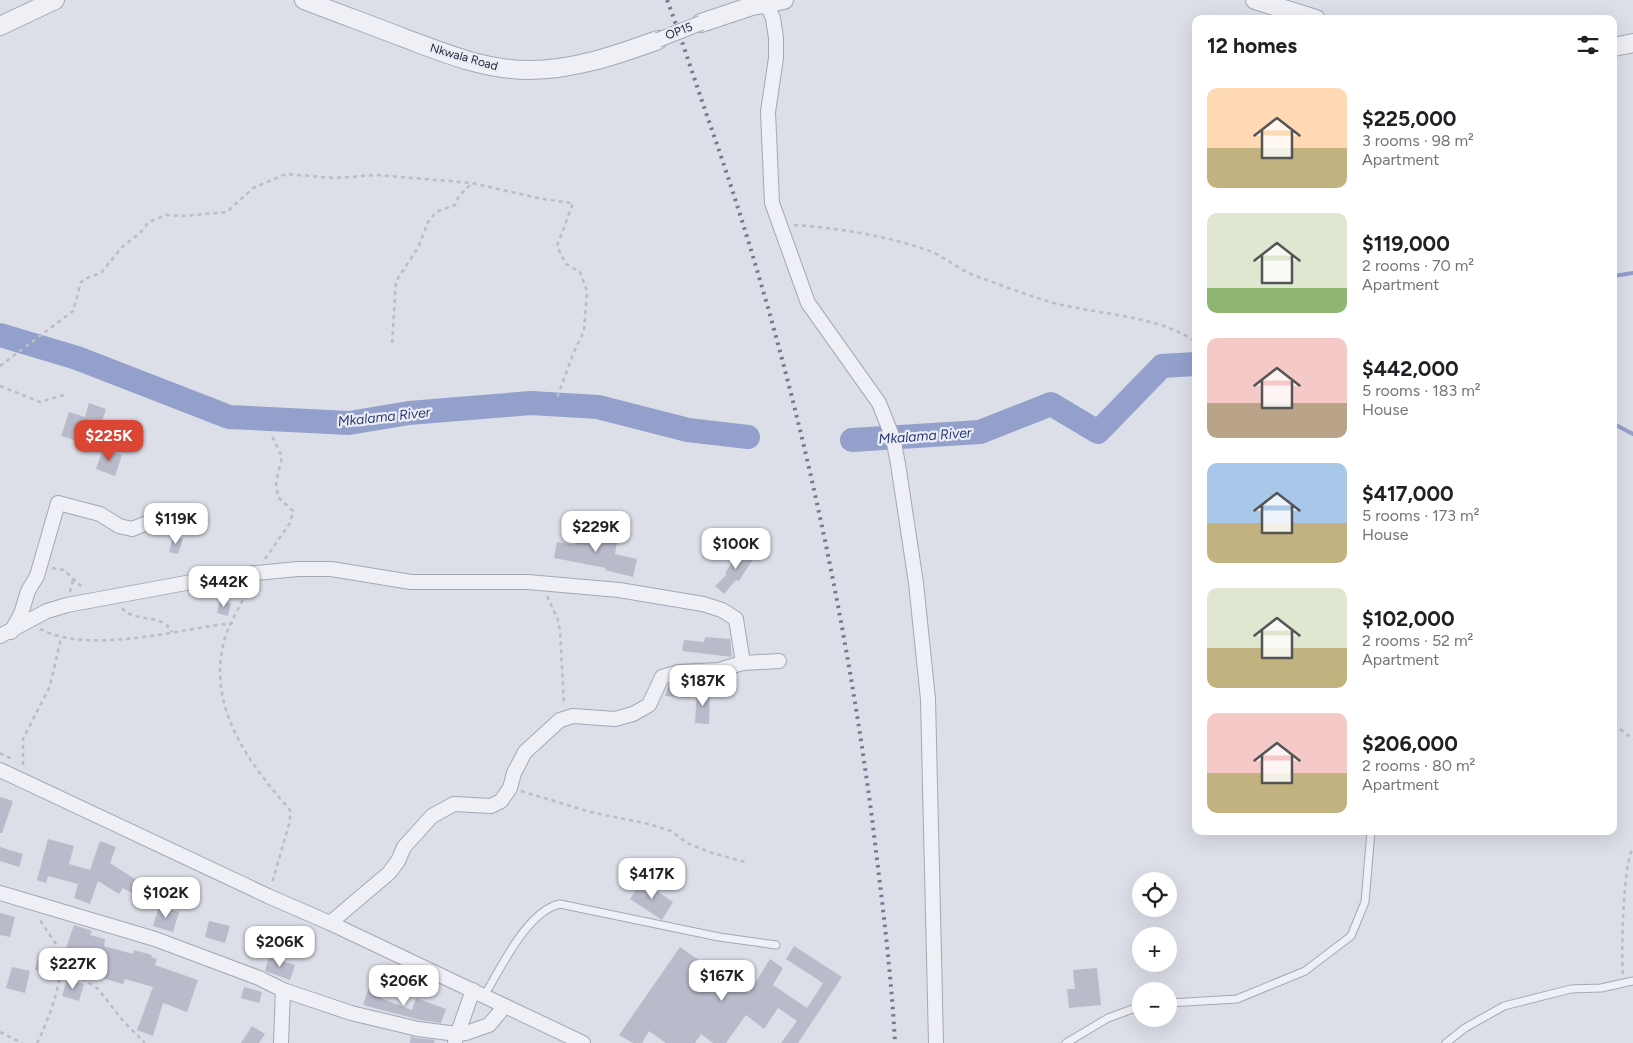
<!DOCTYPE html>
<html lang="en">
<head>
<meta charset="utf-8">
<style>
  :root { --surface:#fff; --page:#f2f2f2; --text:#202124; --muted:#757577; --accent:#da4534 }
  body { margin:0; font-family:Figtree,sans-serif; background:var(--page); color:var(--text); height:100vh; display:flex; flex-direction:column; font-size:19px; white-space:nowrap }
  * { box-sizing:border-box; margin:0 }
  p { font-size:16px; color:var(--muted) }
  .icon { flex:none; width:28px; height:28px; fill:none; stroke:currentColor; stroke-width:2; stroke-linecap:round; stroke-linejoin:round }
  .map { position:relative; flex:1; overflow:hidden }
  .details { position:absolute; left:1192px; top:15px; width:425px; height:820px; display:flex; flex-direction:column; background:var(--surface); border-radius:10px; box-shadow:0 5px 20px #0002 }
  .details>* { flex:none }
  .fabs { position:absolute; left:1132px; top:872px; display:grid; gap:10px }
  .fabs a { display:grid; place-items:center; width:45px; height:45px; border-radius:50%; background:var(--surface); box-shadow:0 5px 20px #0002; font-size:25px }
  .price { position:absolute; translate:-50% -42px; padding:0 11px; border-radius:10px; background:#fff; color:#222; font-size:16px; line-height:32px; filter:drop-shadow(0 1px 2px #0008) }
  .price::after { content:''; position:absolute; left:50%; top:30px; width:15px; height:11px; margin-left:-8px; background:inherit; clip-path:polygon(0 0,100% 0,50% 100%) }
  .price.active { background:var(--accent); color:#fff }
  ul { padding:0; list-style:none }
  li { display:flex; align-items:center; gap:15px; height:125px; padding:0 15px }
  li span { display:grid; place-items:center; flex:none; width:140px; height:100px; border-radius:10px; color:#555 }
  li>.icon { margin-inline-start:auto }
  span .icon { width:60px; height:60px; fill:#fffc; stroke-width:1 }
  li b { font-size:21px }
  h2 { display:flex; justify-content:space-between; align-items:center; height:60px; padding:0 15px; font-size:21px }
  .map>svg:first-child { display:block }
  .lines { fill:none; stroke-linecap:round; stroke-linejoin:round }
  .stream { stroke:#93a0cc; stroke-width:4 }
  .river { stroke:#93a0cc; stroke-width:24 }
  .building { fill:#b9bbcb }
  .service-casing { stroke:#a5a7b5; stroke-width:9 }
  .minor-casing { stroke:#a5a7b5; stroke-width:16 }
  .tertiary-casing { stroke:#a5a7b5; stroke-width:20 }
  .path { stroke:#babcc6; stroke-width:2.5; stroke-dasharray:4 4; stroke-linecap:butt }
  .service { stroke:#eff0f6; stroke-width:7 }
  .minor { stroke:#eff0f6; stroke-width:14 }
  .tertiary { stroke:#eff0f6; stroke-width:18 }
  .rail { stroke:#747893; stroke-width:4; stroke-dasharray:2.5 5; stroke-linecap:butt }
  .minor-bridge-casing { stroke:#a5a7b5; stroke-width:16; stroke-linecap:butt }
  .minor-bridge { stroke:#eff0f6; stroke-width:14 }
  .labels { text-anchor:middle; dominant-baseline:central; stroke-width:4.5; stroke-linejoin:round; paint-order:stroke }
  .street-label { font-size:12px; fill:#25283f; stroke:#ebedf5 }
  .water-label { font-size:14px; font-style:italic; fill:#2b3a77; stroke:#ebedf5 }
</style>
</head>
<body>
<div class="map">
<svg width="1633" height="1043" viewBox="0 0 1633 1043">
  <rect width="100%" height="100%" fill="#dcdee8"/>
  <g class="lines">
    <g class="stream">
      <polyline points="1614,276 1633,273"/>
      <polyline points="1614,424 1633,434"/>
    </g>
    <g class="river">
      <polyline points="0,335 77,358 229,417 349,423 409,413 531,403 598,407 688,430 748,437"/>
      <polyline points="852,440 980,432 1051,404 1098,432 1162,366 1196,364"/>
    </g>
  </g>
  <g class="building">
    <polygon points="89,403 106,409 96,441 76,435 74,440 61,436 69,412 85,417"/>
    <polygon points="103,449 122,455 115,476 96,469"/>
    <polygon points="580,527 594,530 593,532 618,537 615,554 637,559 633,577 605,570 606,568 554,558 557,542 575,545"/>
    <polygon points="173,536 183,539 178,554 169,552"/>
    <polygon points="742,547 755,556 739,581 736,580 724,594 715,586 727,574 725,573"/>
    <polygon points="220,600 231,603 228,616 217,613"/>
    <polygon points="705,637 730,639 732,657 682,651 684,640 704,642"/>
    <polygon points="669,684 690,686 690,698 665,696"/>
    <polygon points="697,691 710,691 709,724 695,723"/>
    <polygon points="0,797 13,801 2,833 0,833"/>
    <polygon points="48,839 74,846 69,864 90,870 100,841 116,847 110,863 141,883 134,894 123,888 119,894 98,881 90,904 74,898 78,884 48,876 46,883 37,880"/>
    <polygon points="0,847 23,854 19,867 0,861"/>
    <polygon points="642,881 673,902 662,920 630,899"/>
    <polygon points="159,906 179,912 173,932 153,926"/>
    <polygon points="0,913 15,917 10,937 0,935"/>
    <polygon points="209,921 230,926 225,943 205,937"/>
    <polygon points="74,925 92,931 90,935 105,939 104,946 133,954 134,950 152,955 151,957 157,959 155,965 198,980 187,1012 163,1003 153,1036 137,1030 153,987 125,979 123,984 92,975 96,960 66,948"/>
    <polygon points="252,929 274,936 267,958 256,955 257,951 246,948"/>
    <polygon points="794,946 842,977 798,1043 781,1043 797,1021 778,1008 764,1029 746,1015 726,1043 713,1043 701,1034 695,1043 666,1043 649,1031 642,1043 633,1043 619,1035 680,947 740,989 741,987 749,993 770,959 783,968 773,985 807,1008 823,983 786,959"/>
    <polygon points="39,953 50,956 46,973 35,970"/>
    <polygon points="269,957 295,965 290,980 265,971"/>
    <polygon points="12,967 30,971 25,993 6,988"/>
    <polygon points="1097,968 1101,1005 1069,1008 1067,989 1075,989 1073,970"/>
    <polygon points="67,979 84,984 79,1001 62,996"/>
    <polygon points="370,984 384,989 380,998 412,1010 416,998 446,1009 441,1023 420,1020 363,1005"/>
    <polygon points="244,987 262,992 259,1003 241,998"/>
    <polygon points="252,1026 265,1034 259,1043 241,1043"/>
    <polygon points="411,1036 417,1038 435,1040 434,1043 410,1043"/>
  </g>
  <g class="lines">
    <g class="service-casing">
      <g id="service">
        <path d="M 484,996 C 501,968 527,911 560,904 L 719,937 L 776,945"/>
        <polyline points="1169,1003 1237,999 1305,971 1351,936 1365,902 1371,831"/>
        <polyline points="1066,1043 1108,1018 1141,1006"/>
        <polyline points="1446,1043 1465,1028 1504,1006 1571,989 1601,988 1633,981"/>
      </g>
    </g>
    <g class="minor-casing">
      <g id="minor">
        <polyline points="765,0 773,18 776,38 776,58 768,112 772,203 808,303 879,403 893,438 898,464 916,583 928,699 936,1043"/>
        <polyline points="11,632 21,614 28,591 37,576 58,503 100,514 119,526 132,529 150,522"/>
        <polyline points="0,636 47,611 67,605 224,576 298,569 331,569 411,582 528,582 619,590 703,604 722,610 736,619 743,663"/>
        <polyline points="0,770 268,896 330,923 583,1043"/>
        <polyline points="0,893 155,939 259,978 283,990 351,1013 418,1029 457,1034 466,1033 489,1025 505,1006"/>
        <polyline points="330,923 389,873 398,861 404,847 432,816 454,804 491,806 501,801 510,788 514,773 525,752 560,720 573,716 615,719 633,714 649,705 662,677 679,672 718,670 743,663 779,661"/>
        <polyline points="455,1041 473,990"/>
        <polyline points="281,1043 283,990"/>
      </g>
    </g>
    <g class="tertiary-casing">
      <g id="tertiary">
        <path d="M 304,0 C 337,13 371,25 404,38 C 444,53 485,70 529,70 C 573,70 617,55 658,40"/>
        <polyline points="1255,0 1316,19"/>
        <polyline points="701,23 752,6 784,0"/>
        <polyline points="0,26 55,0"/>
        <polyline points="1614,47 1633,43"/>
      </g>
    </g>
    <g class="path">
      <path d="M 794,225 C 837,228 883,235 924,249 C 941,254 955,267 971,274 C 997,284 1024,294 1050,302 C 1096,315 1156,314 1196,342"/>
      <polyline points="392,343 396,281 418,248 428,222 436,212 455,205 459,196 472,183"/>
      <polyline points="0,366 73,311 81,282 87,278 101,273 122,247 140,233 149,222 166,215 184,216 227,212 253,188 286,174 334,178 377,175 472,183 542,199 573,203 557,246 566,264 580,272 587,291 584,331 573,354 557,398"/>
      <polyline points="0,386 40,402 67,394"/>
      <polyline points="265,559 290,523 293,511 278,497 276,482 282,457 271,434"/>
      <polyline points="52,568 64,570 84,589"/>
      <path d="M 250,586 C 243,601 228,625 224,641 C 207,708 249,763 290,810 L 290,821 L 272,883"/>
      <polyline points="70,592 73,580"/>
      <polyline points="547,596 558,620 560,632 564,704"/>
      <path d="M 122,608 C 135,624 162,612 172,632"/>
      <path d="M 40,629 C 90,655 179,629 233,623"/>
      <polyline points="1614,724 1633,739"/>
      <polyline points="0,753 12,759"/>
      <polyline points="23,765 23,739 50,686 61,638"/>
      <polyline points="521,791 590,812 649,824 671,831 687,843 712,853 745,862"/>
      <polyline points="62,965 98,989 124,1022 145,1043"/>
      <path d="M 1623,974 C 1621,953 1623,863 1633,848"/>
      <polyline points="0,1032 22,1043"/>
      <path d="M 37,1043 C 48,1022 67,972 59,950 C 56,942 44,928 39,918"/>
    </g>
    <use href="#service" class="service"/>
    <use href="#minor" class="minor"/>
    <use href="#tertiary" class="tertiary"/>
    <path class="rail" d="M 667,0 C 683,42 696,85 711,127 C 789,351 841,583 872,818 C 881,893 891,968 895,1043"/>
    <g class="minor-bridge-casing">
      <polyline id="minor-bridge" points="658,40 701,23"/>
    </g>
    <use href="#minor-bridge" class="minor-bridge"/>
  </g>
  <g class="labels">
    <g class="street-label">
      <text transform="translate(679 31) rotate(-21)">OP15</text>
      <text transform="translate(464 57) rotate(16)">Nkwala Road</text>
    </g>
    <g class="water-label">
      <text transform="translate(384 417) rotate(-6)">Mkalama River</text>
      <text transform="translate(925 436) rotate(-4)">Mkalama River</text>
    </g>
  </g>
</svg>
<div class="fabs">
<a><svg class="icon" aria-label="locate" viewBox="0 0 24 24"><circle cx="12" cy="12" r="6"/><path d="M12 2v4M12 18v4M2 12h4M18 12h4"/></svg></a>
<a>+</a>
<a>−</a>
</div>
<b class="price active" style="left:109px;top:462px">$225K</b>
<b class="price" style="left:176px;top:545px">$119K</b>
<b class="price" style="left:596px;top:553px">$229K</b>
<b class="price" style="left:736px;top:570px">$100K</b>
<b class="price" style="left:224px;top:608px">$442K</b>
<b class="price" style="left:703px;top:707px">$187K</b>
<b class="price" style="left:652px;top:900px">$417K</b>
<b class="price" style="left:166px;top:919px">$102K</b>
<b class="price" style="left:280px;top:968px">$206K</b>
<b class="price" style="left:73px;top:990px">$227K</b>
<b class="price" style="left:722px;top:1002px">$167K</b>
<b class="price" style="left:404px;top:1007px">$206K</b>
<section class="details">
<h2>12 homes<svg class="icon" aria-label="filters" viewBox="0 0 24 24"><path d="M4 7h16M4 17h16"/><circle cx="9" cy="7" r="2"/><circle cx="15" cy="17" r="2"/></svg></h2>
<ul>
<li><span style="background:linear-gradient(#ffd9b3 60%,#c2b280 0)"><svg class="icon" aria-label="home" viewBox="0 0 24 24"><path d="M3 11l9-7 9 7M6 9v11h12V9"/></svg></span><div><b>$225,000</b><p>3 rooms · 98 m²</p><p>Apartment</p></div></li>
<li><span style="background:linear-gradient(#dfe7d0 75%,#8fb573 0)"><svg class="icon" aria-label="home" viewBox="0 0 24 24"><path d="M3 11l9-7 9 7M6 9v11h12V9"/></svg></span><div><b>$119,000</b><p>2 rooms · 70 m²</p><p>Apartment</p></div></li>
<li><span style="background:linear-gradient(#f6c9c9 65%,#b9a48a 0)"><svg class="icon" aria-label="home" viewBox="0 0 24 24"><path d="M3 11l9-7 9 7M6 9v11h12V9"/></svg></span><div><b>$442,000</b><p>5 rooms · 183 m²</p><p>House</p></div></li>
<li><span style="background:linear-gradient(#a9c7e8 60%,#c2b280 0)"><svg class="icon" aria-label="home" viewBox="0 0 24 24"><path d="M3 11l9-7 9 7M6 9v11h12V9"/></svg></span><div><b>$417,000</b><p>5 rooms · 173 m²</p><p>House</p></div></li>
<li><span style="background:linear-gradient(#dfe7d0 60%,#c2b280 0)"><svg class="icon" aria-label="home" viewBox="0 0 24 24"><path d="M3 11l9-7 9 7M6 9v11h12V9"/></svg></span><div><b>$102,000</b><p>2 rooms · 52 m²</p><p>Apartment</p></div></li>
<li><span style="background:linear-gradient(#f6c9c9 60%,#c2b280 0)"><svg class="icon" aria-label="home" viewBox="0 0 24 24"><path d="M3 11l9-7 9 7M6 9v11h12V9"/></svg></span><div><b>$206,000</b><p>2 rooms · 80 m²</p><p>Apartment</p></div></li>
</ul>
</section>
</div>
</body>
</html>
